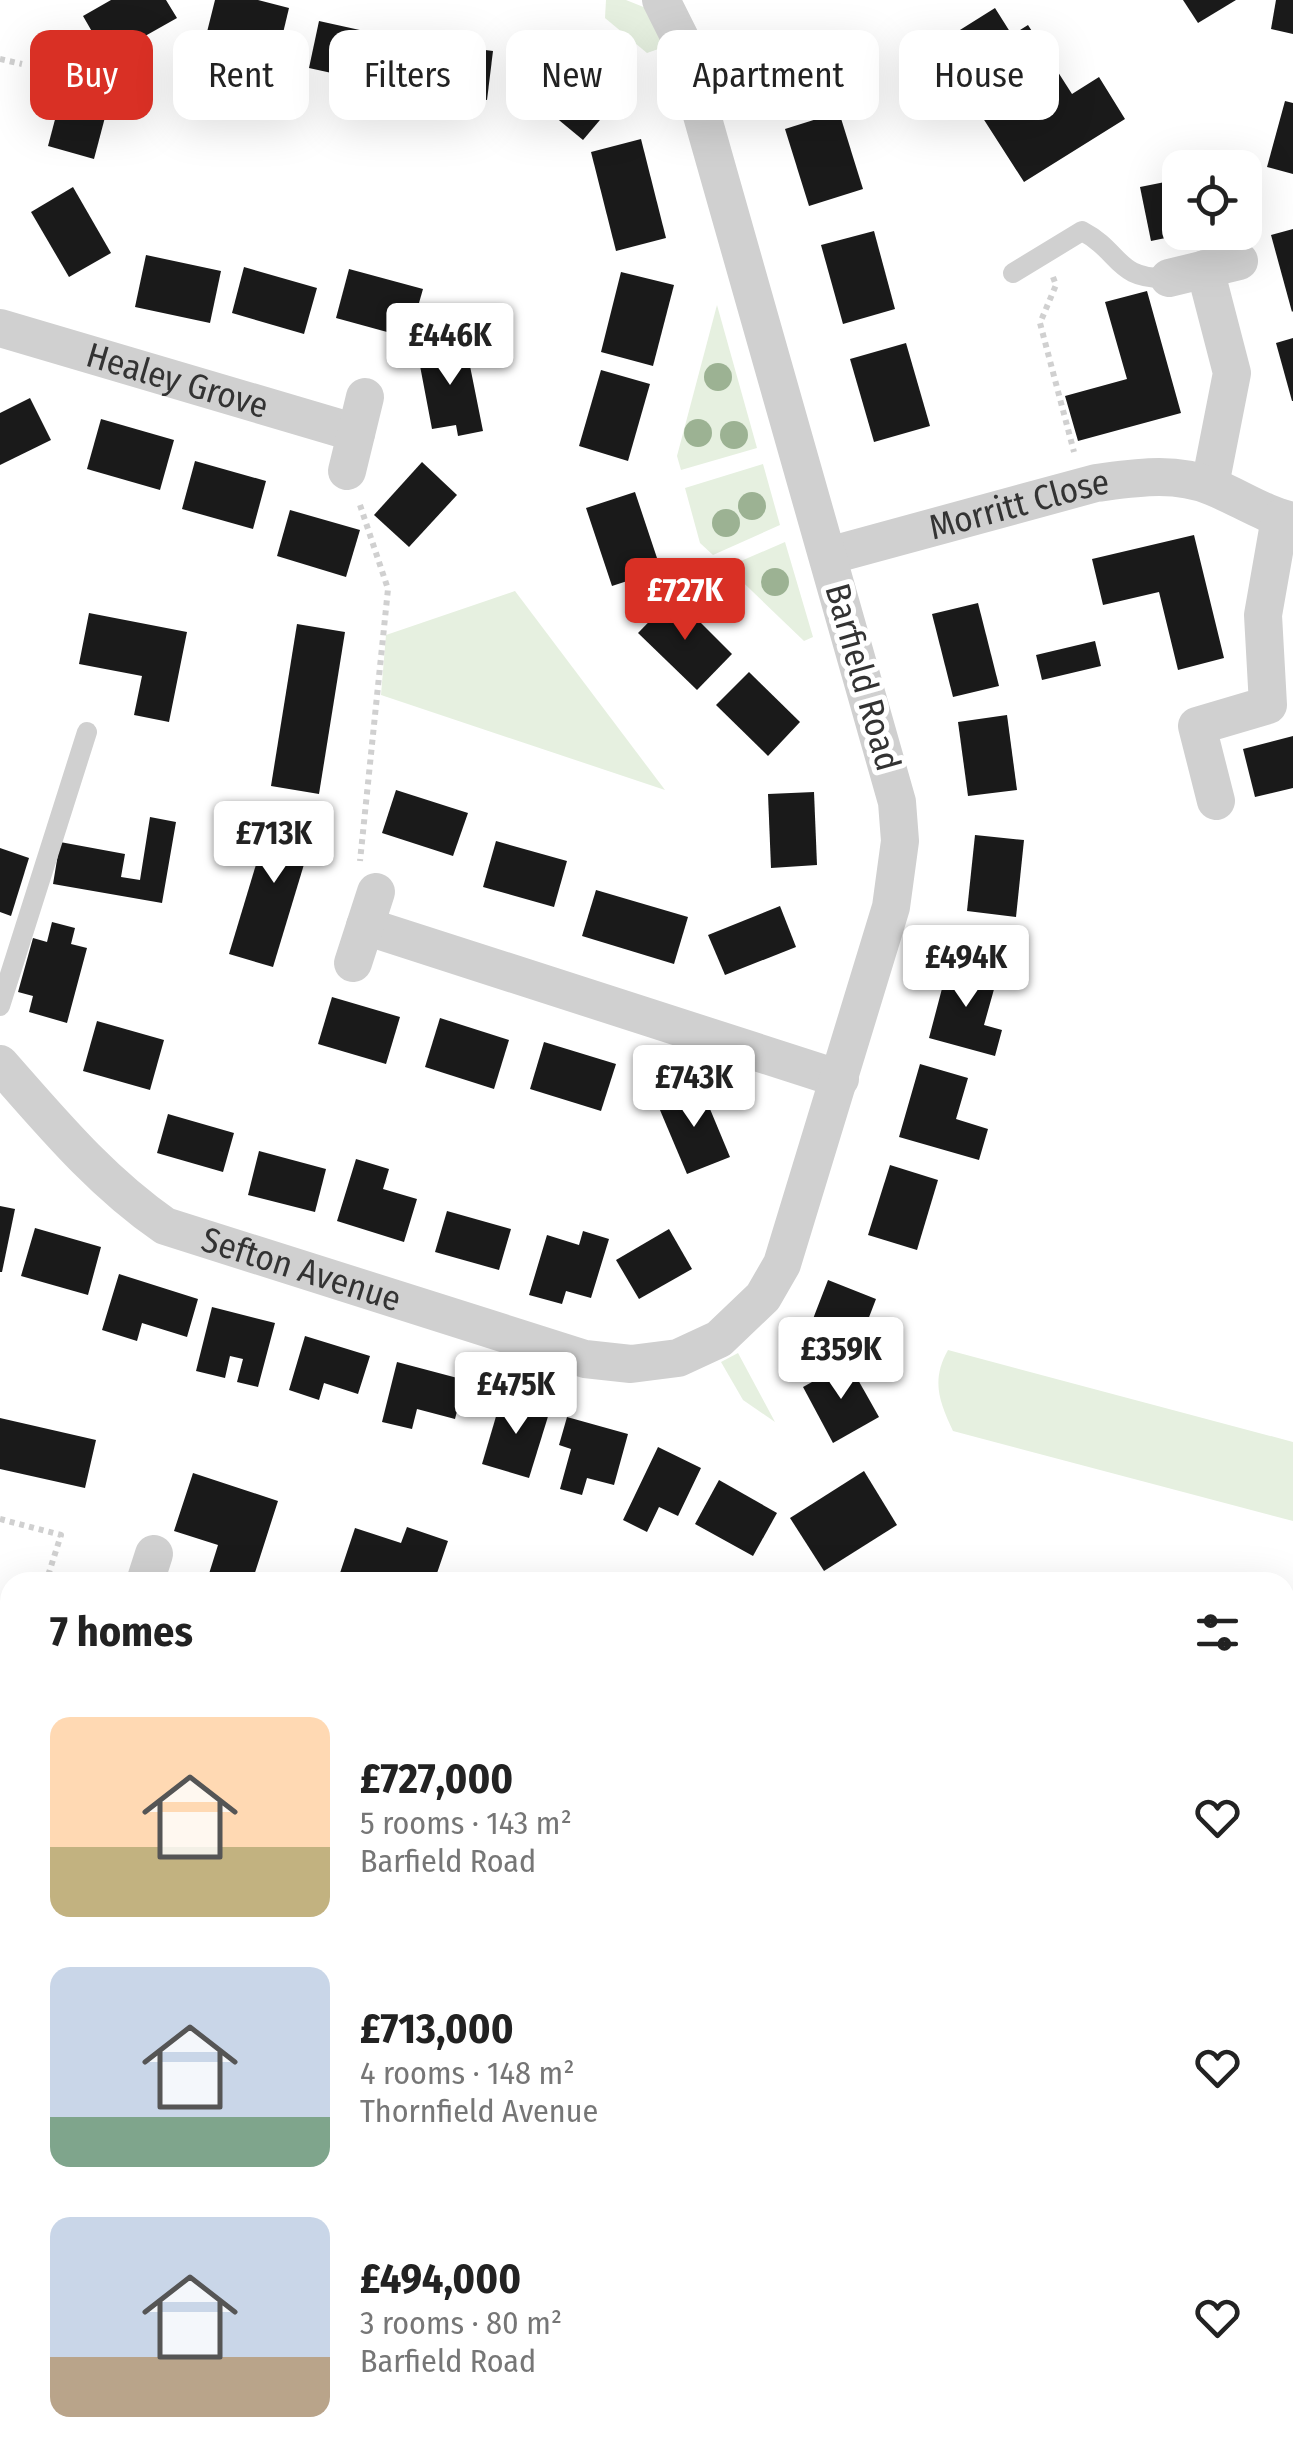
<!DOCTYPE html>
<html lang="en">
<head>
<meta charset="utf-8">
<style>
  :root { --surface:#fff; --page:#f2f2f2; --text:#222; --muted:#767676; --accent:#d93025 }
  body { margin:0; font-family:"Fira Sans Condensed",sans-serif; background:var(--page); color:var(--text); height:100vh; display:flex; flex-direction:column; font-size:38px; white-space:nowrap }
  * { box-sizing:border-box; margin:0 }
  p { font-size:32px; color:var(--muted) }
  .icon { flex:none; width:55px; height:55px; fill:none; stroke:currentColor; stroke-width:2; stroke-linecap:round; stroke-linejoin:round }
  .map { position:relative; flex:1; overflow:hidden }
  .panel { position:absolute; left:0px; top:1572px; width:1295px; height:892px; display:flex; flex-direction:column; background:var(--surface); border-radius:30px 30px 0 0; box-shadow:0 10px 40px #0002 }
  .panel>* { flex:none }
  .banner { position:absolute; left:30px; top:30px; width:1235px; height:90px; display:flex; gap:20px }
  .fabs { position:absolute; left:1162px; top:150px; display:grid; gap:20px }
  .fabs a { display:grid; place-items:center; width:100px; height:100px; border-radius:20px; background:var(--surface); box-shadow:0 10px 40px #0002; font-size:50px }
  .price { position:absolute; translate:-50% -85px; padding:0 22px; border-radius:10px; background:#fff; color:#222; font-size:32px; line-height:65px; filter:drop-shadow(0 2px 5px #0008) }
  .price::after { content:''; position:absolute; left:50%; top:60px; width:30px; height:22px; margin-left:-15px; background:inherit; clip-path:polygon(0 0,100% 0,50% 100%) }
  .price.selected { background:var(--accent); color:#fff }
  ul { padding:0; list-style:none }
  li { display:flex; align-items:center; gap:30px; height:250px; padding:0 50px }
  li span { display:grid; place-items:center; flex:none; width:280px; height:200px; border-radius:20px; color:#555 }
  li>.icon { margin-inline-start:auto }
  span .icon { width:120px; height:120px; fill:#fffc; stroke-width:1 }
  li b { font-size:42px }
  h2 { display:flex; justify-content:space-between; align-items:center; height:120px; padding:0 50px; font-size:42px }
  .tag { padding:0 35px; border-radius:20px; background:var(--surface); box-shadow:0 10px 40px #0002; font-size:35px; line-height:90px }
  .tag.selected { background:var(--accent); color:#fff }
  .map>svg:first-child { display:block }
  .green { fill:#e6f0e0 }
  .building { fill:#1a1a1a }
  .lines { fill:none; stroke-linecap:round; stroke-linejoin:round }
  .path { stroke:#d0d0d0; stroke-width:6; stroke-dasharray:5 5; stroke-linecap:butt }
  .service { stroke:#d0d0d0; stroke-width:20 }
  .minor { stroke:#d0d0d0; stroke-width:38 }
  .primary { stroke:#ababab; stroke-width:55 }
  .tree { fill:#9cb293 }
  .labels { text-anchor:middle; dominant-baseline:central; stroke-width:10; stroke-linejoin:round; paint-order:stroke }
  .street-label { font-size:35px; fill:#333; stroke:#fff }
</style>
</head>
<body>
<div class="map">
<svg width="1293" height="2463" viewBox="0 0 1293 2463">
  <rect width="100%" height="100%" fill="#fff"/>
  <g class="green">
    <polygon points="606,0 626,0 646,8 664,47 647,53 605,18"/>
    <polygon points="717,305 757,448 681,470 677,456"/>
    <polygon points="763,464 780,525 713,555 700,543 685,488"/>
    <polygon points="785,542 813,637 804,641 727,567"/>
    <polygon points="515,591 665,790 381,695 386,635"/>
    <path d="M 948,1350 L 1293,1442 L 1293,1521 L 953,1431 C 939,1401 931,1380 948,1350 Z"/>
    <polygon points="738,1353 775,1422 743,1400 721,1362"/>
    <polygon points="0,2199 10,2202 10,2455 828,2455 854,2463 0,2463"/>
  </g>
  <g class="building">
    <polygon points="111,0 166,0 177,18 138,40 148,57 117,75 83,16"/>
    <polygon points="215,0 258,0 289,8 278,54 206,36"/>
    <polygon points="1183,0 1236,0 1198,23"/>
    <polygon points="1276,0 1293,0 1293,34 1271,29"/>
    <polygon points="995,8 1012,35 1028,25 1072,94 1099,77 1125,119 1024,182 936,45"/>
    <polygon points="319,21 405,40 395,87 309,68"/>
    <polygon points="423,42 493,51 487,100 417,90"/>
    <polygon points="558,52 616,101 583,140 525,92"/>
    <polygon points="67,74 113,87 94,159 48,146"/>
    <polygon points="1285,101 1293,103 1293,174 1267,167"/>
    <polygon points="839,112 863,189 809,206 785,129"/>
    <polygon points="641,139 666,238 616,251 591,152"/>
    <polygon points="1180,179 1180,235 1151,241 1140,187"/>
    <polygon points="73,187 111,253 69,277 31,212"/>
    <polygon points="1293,229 1293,311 1292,312 1271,235"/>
    <polygon points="874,231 895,309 843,324 821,245"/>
    <polygon points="146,255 221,271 210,323 135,307"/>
    <polygon points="244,267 317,288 304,334 232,313"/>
    <polygon points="349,269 423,289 409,338 336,318"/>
    <polygon points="621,272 674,285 653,366 601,352"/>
    <polygon points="1147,291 1181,413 1078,441 1065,396 1127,379 1105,302"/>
    <polygon points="1293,338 1293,401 1292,401 1276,343"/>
    <polygon points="465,341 483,431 458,436 456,425 432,429 417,350"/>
    <polygon points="906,343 930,426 874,442 850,359"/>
    <polygon points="601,370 650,384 628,461 579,446"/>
    <polygon points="30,398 51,440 0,465 0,413"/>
    <polygon points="101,419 174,440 160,490 87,469"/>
    <polygon points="195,461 266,481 253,529 182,509"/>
    <polygon points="422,462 457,495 409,547 374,515"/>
    <polygon points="635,492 661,570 612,586 586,508"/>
    <polygon points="290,510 360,530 346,577 277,556"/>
    <polygon points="1194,535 1224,658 1178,670 1159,592 1103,605 1092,559"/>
    <polygon points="674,596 732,654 697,690 638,633"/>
    <polygon points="978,603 999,686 953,697 932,614"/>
    <polygon points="89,613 187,632 169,722 134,715 142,676 79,664"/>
    <polygon points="297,624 345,632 319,794 271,786"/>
    <polygon points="1095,641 1101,666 1042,680 1036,655"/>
    <polygon points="749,672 800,722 768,756 716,705"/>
    <polygon points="1007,715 1017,790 968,796 958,722"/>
    <polygon points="1293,736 1293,788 1255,797 1243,749"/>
    <polygon points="396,790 468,813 453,856 382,833"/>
    <polygon points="814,792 817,865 771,868 768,794"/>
    <polygon points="274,805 318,818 273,967 229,954"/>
    <polygon points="150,817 176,822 162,903 53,884 60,842 125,854 121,877 140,880"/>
    <polygon points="975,835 1024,840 1016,917 967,911"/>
    <polygon points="496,841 567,861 554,907 483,887"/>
    <polygon points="0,848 29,858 11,916 0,912"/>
    <polygon points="596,890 688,917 674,964 582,936"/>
    <polygon points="780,906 796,947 725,975 708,935"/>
    <polygon points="52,922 75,928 71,944 87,948 67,1023 29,1012 33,996 18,992 33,938 47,942"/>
    <polygon points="949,962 998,975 984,1025 1002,1030 995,1056 929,1038"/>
    <polygon points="332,997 400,1017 386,1064 318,1044"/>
    <polygon points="440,1018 509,1040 494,1089 425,1067"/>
    <polygon points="97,1021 164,1040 150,1090 83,1071"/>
    <polygon points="544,1042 616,1064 601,1111 530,1089"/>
    <polygon points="920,1064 968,1078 956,1119 988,1129 979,1160 899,1137"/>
    <polygon points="700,1085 730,1157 687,1174 657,1103"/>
    <polygon points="168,1114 234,1133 223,1172 157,1153"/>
    <polygon points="259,1151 326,1169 315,1212 248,1195"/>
    <polygon points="356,1159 389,1169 383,1189 417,1199 404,1242 337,1221"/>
    <polygon points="890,1165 938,1180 917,1250 868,1235"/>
    <polygon points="0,1206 15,1209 2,1272 0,1272"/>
    <polygon points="447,1211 511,1229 499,1270 435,1252"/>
    <polygon points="35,1228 101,1247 88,1295 21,1276"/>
    <polygon points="669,1229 692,1269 639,1299 616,1260"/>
    <polygon points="583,1231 609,1239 591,1298 566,1291 562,1304 529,1295 547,1235 579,1245"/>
    <polygon points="119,1274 198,1299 187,1337 142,1323 137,1341 102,1330"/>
    <polygon points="828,1280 876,1299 863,1333 878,1339 869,1362 806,1337"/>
    <polygon points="212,1307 275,1323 258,1387 237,1382 243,1359 230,1356 225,1378 196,1371"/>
    <polygon points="305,1336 370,1356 358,1394 324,1383 319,1400 289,1390"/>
    <polygon points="397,1362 465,1380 455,1419 417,1409 412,1429 382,1422"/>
    <polygon points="848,1362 879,1417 833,1443 803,1387"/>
    <polygon points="502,1396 550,1410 529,1478 482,1464"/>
    <polygon points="567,1417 628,1434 614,1485 587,1478 582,1495 560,1489 571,1449 559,1445"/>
    <polygon points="0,1418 96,1440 85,1488 0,1469"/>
    <polygon points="658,1447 701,1468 678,1516 659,1507 647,1532 623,1520"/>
    <polygon points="864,1471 897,1525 824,1571 790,1518"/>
    <polygon points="193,1473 278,1501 252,1582 208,1577 218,1545 174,1531"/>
    <polygon points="719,1480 777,1513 753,1556 695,1524"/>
    <polygon points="407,1527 448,1541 434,1582 337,1582 355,1528 401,1543"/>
    <polygon points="0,2000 10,2003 10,2087 0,2084"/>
  </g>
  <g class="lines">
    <g class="path">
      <polyline points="0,59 22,64"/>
      <polyline points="1053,277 1056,285 1040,323 1074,452"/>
      <polyline points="360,505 388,589 360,861"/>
      <polyline points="0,1519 61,1535 46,1582"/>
      <polyline points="0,1715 10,1691"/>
    </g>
    <g class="service">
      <path d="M 1013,273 L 1082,231 C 1122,252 1115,280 1169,278"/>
      <polyline points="0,1006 87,732"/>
    </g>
    <g class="minor">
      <polyline points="1205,269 1232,373 1210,485"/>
      <polyline points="1169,278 1239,261"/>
      <path id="s1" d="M 0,328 L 356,433"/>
      <polyline points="347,471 365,397"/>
      <path id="s2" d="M 828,556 L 1096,483 C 1135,478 1175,471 1213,487 C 1240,498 1265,515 1293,521"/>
      <polyline points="1216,801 1197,726 1268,705 1263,615 1280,518"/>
      <polyline points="365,926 840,1079"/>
      <polyline points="353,963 376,892"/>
      <path id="s3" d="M 0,1064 C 52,1123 100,1181 165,1226 L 585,1359 L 631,1364 L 678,1358 L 719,1339 L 763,1297 L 782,1264 L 891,907 L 900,841 L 897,802 L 680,38 L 661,0"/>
      <polyline points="145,1582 154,1554"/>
      <polyline points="0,1764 10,1771"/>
      <polyline points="0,1880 10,1846"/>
    </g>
    <g class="primary">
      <polyline points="0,2147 10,2150"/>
      <polyline points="1021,2455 1046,2463"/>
    </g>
  </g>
  <g class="tree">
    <circle cx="718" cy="377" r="14"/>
    <circle cx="698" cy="433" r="14"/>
    <circle cx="734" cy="435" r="14"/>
    <circle cx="752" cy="506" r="14"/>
    <circle cx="726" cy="523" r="14"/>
    <circle cx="775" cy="582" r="14"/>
  </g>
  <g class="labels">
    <g class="street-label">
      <text stroke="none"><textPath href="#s1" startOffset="185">Healey Grove</textPath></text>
      <text stroke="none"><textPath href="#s2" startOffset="198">Morritt Close</textPath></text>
      <text transform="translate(863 677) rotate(74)">Barfield Road</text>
      <text stroke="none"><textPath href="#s3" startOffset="375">Sefton Avenue</textPath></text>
    </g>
  </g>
</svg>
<div class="fabs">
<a><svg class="icon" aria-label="locate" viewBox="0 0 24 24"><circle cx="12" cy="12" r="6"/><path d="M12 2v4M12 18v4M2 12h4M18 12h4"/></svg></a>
</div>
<b class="price" style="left:450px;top:388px">£446K</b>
<b class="price selected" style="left:685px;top:643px">£727K</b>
<b class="price" style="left:274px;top:886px">£713K</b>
<b class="price" style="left:966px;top:1010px">£494K</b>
<b class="price" style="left:694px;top:1130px">£743K</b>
<b class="price" style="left:841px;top:1402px">£359K</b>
<b class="price" style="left:516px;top:1437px">£475K</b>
<div class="banner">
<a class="tag selected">Buy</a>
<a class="tag">Rent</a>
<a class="tag">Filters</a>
<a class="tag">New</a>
<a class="tag">Apartment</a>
<a class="tag">House</a>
</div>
<section class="panel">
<h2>7 homes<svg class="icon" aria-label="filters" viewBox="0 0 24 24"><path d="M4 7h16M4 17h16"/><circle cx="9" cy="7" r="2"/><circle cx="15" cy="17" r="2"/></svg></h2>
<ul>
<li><span style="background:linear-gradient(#ffd9b3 65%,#c2b280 0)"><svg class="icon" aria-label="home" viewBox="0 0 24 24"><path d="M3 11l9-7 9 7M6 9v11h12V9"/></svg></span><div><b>£727,000</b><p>5 rooms · 143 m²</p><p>Barfield Road</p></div><svg class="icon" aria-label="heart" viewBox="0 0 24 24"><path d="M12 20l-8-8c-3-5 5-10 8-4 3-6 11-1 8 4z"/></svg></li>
<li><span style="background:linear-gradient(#c9d6e8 75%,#7fa58c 0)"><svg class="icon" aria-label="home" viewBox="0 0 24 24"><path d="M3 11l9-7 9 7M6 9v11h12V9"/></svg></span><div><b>£713,000</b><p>4 rooms · 148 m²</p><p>Thornfield Avenue</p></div><svg class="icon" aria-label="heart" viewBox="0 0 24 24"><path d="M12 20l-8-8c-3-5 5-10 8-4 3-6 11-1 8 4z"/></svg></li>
<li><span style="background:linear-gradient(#c9d6e8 70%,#b9a48a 0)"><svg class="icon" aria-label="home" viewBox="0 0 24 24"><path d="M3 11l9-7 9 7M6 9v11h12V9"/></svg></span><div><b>£494,000</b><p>3 rooms · 80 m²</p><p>Barfield Road</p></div><svg class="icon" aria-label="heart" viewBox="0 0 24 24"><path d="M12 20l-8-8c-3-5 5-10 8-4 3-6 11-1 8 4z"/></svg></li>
</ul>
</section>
</div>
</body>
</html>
